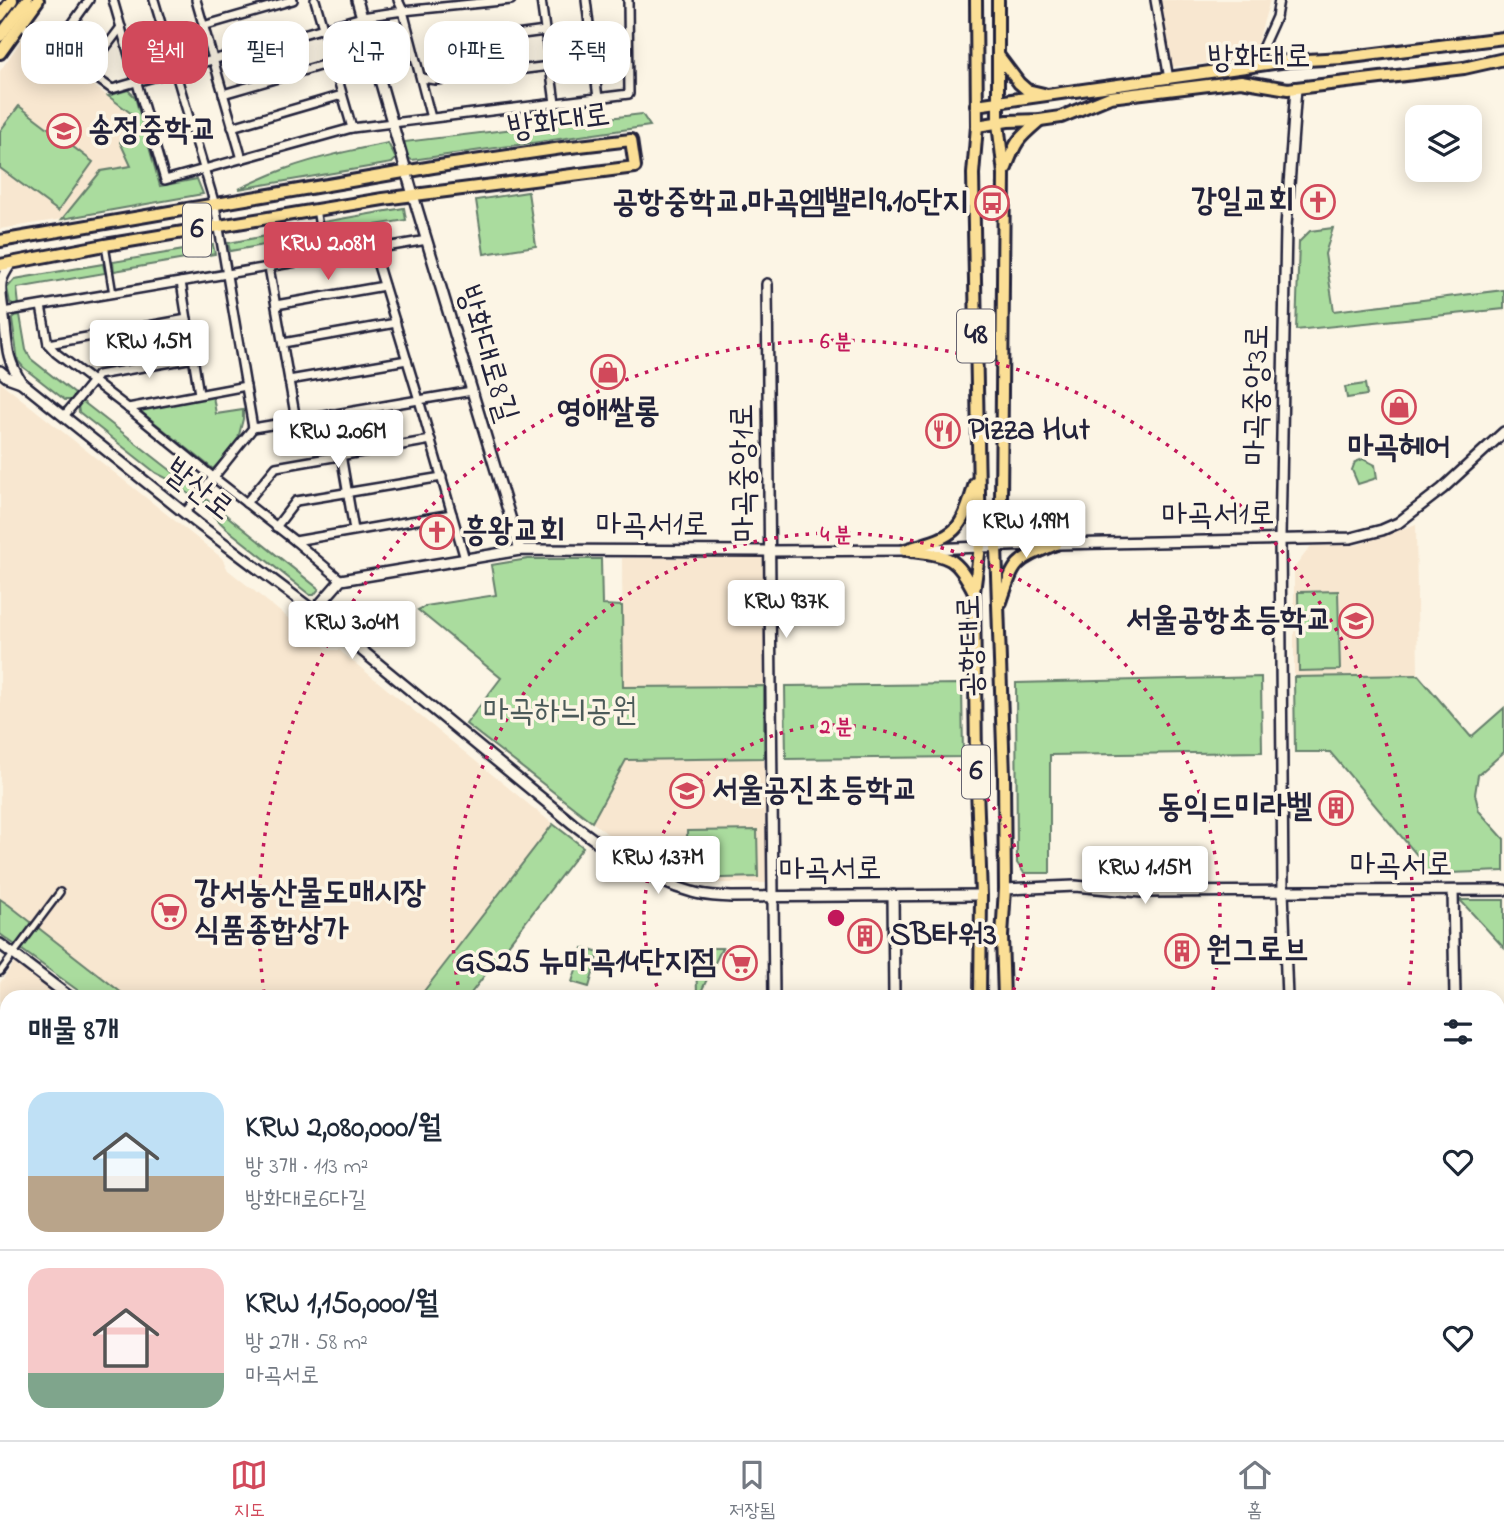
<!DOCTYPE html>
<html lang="ko">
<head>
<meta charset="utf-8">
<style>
  :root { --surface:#fff; --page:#f6f6f7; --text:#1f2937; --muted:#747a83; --line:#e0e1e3; --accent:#d1495b }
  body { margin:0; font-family:"Indie Flower","Poor Story",sans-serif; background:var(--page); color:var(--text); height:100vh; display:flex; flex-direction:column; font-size:26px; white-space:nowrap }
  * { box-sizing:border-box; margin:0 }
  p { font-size:23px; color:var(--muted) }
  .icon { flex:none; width:38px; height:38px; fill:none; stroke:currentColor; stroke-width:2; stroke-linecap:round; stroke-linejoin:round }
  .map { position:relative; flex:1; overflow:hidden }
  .panel { position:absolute; left:0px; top:990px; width:1505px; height:450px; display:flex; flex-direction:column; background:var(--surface); border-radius:21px 21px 0 0; box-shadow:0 4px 18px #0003 }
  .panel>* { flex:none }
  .hud { position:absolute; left:21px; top:21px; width:700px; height:63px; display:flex; gap:14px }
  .tools { position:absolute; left:1405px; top:105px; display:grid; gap:14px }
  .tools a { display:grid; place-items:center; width:77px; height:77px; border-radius:14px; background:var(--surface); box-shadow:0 4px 18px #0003; font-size:35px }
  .price { position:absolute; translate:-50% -60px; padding:0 16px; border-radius:7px; background:#fff; color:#222; font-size:23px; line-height:46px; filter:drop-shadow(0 2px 4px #0008) }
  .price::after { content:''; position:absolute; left:50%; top:42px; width:21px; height:16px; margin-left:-10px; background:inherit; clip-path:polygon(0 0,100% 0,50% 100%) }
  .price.active { background:var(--accent); color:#fff }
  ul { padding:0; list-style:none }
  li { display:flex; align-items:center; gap:21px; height:175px; padding:0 28px }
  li+li { border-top:2px solid var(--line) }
  li span { display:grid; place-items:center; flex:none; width:196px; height:140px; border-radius:21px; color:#555 }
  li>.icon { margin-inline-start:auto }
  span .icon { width:84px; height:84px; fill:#fffc; stroke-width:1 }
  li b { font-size:30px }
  h2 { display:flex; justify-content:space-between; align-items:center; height:84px; padding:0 28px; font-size:30px }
  .tag { padding:0 24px; border-radius:21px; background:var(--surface); box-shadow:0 4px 18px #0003; font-size:24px; line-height:63px }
  .tag.active { background:var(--accent); color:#fff }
  .tabs { display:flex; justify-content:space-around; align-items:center; height:98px; border-top:2px solid var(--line); background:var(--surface); font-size:19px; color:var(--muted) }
  .tabs a { display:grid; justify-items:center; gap:4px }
  .tabs .active { color:var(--accent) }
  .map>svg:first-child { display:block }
  .built { fill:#f8e7d0 }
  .green { fill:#aadc9e; stroke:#667f6c; stroke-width:2 }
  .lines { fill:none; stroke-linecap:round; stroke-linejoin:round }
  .pedestrian-casing { stroke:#22223b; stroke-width:10 }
  .minor-casing { stroke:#22223b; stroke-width:12 }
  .tertiary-casing { stroke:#22223b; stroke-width:14 }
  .secondary-casing { stroke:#22223b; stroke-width:15 }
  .primary-casing { stroke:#22223b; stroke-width:16 }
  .pedestrian { stroke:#fcf5e5; stroke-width:5 }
  .minor { stroke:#fcf5e5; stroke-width:7 }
  .tertiary { stroke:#fcf5e5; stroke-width:9 }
  .secondary { stroke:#fcf5e5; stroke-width:10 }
  .primary { stroke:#fbdf96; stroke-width:10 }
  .ring { fill:none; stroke:#c2185b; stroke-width:3.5; stroke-dasharray:3.5 7 }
  .labels { text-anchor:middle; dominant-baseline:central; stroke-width:7; stroke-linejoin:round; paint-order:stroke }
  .shield { fill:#fcf5e5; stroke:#63616e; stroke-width:2 }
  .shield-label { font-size:30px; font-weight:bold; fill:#22223b }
  .street-label { font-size:32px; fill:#22223b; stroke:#fcf5e5 }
  .poi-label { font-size:32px; font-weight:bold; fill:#22223b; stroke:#fcf5e5; text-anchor:start }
  .park-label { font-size:32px; fill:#4b5a59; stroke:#fcf5e5 }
  .centre { fill:#c2185b; stroke:#fcf5e5; stroke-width:3.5 }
  .ring-label { font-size:21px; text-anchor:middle; font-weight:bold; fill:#c2185b; stroke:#fcf5e5; stroke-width:7; stroke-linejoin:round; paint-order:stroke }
</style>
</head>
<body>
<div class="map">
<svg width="1504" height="1440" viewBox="0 0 1504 1440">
  <rect width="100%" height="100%" fill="#fcf5e5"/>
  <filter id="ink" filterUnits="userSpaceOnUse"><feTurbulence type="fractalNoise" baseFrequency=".0143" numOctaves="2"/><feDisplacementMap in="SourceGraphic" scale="14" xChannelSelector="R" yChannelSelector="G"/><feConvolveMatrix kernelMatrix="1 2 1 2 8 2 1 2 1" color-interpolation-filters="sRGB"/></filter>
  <g filter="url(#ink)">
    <g class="built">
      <polygon points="1159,0 1270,0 1255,51 1239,60 1172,67"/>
      <polygon points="25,35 136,117 135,120 120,142 132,166 101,171 62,219 0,229 0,71"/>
      <polygon points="0,382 222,558 228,570 328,650 339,650 553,824 419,997 127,997 0,899"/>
      <polygon points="1416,524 1418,675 1294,677 1294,568 1311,546 1357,545"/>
      <polygon points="763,557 764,686 623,687 622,558"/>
      <polygon points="764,758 767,883 719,883 684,880 651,863 623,846 592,822 626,760"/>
      <polygon points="14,963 60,997 7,998 7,1107 0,1105 0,983"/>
    </g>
    <g class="green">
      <polygon points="128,90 135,97 160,186 197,179 203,194 62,219 101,171 131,166 120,142 135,120 136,117 108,96"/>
      <polygon points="19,106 93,162 58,211 0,168 0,131"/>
      <polygon points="642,114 650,126 412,160 407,157 404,142"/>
      <path d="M 388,143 L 396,159 L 392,163 L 239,189 C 254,182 269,175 285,169 C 318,157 353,150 388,143 Z"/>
      <polygon points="528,192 536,246 484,254 476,200"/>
      <polygon points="404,208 406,220 325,233 323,222"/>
      <polygon points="313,224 314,236 230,251 228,243 266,236 291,228"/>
      <polygon points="1333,228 1325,254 1334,311 1504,290 1504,309 1296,330 1299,242 1310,231"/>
      <polygon points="213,245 215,254 114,271 113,262"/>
      <polygon points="103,264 105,273 17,288 19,305 13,305 10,303 7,288 15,279"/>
      <polygon points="20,315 26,350 31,359 75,394 71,400 65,400 24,368 18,361 12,319 14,316"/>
      <polygon points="1365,384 1367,395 1347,398 1345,387"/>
      <polygon points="213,396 216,414 243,410 243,419 237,443 213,469 139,410"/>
      <polygon points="82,401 196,490 192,494 189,494 172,481 156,473 79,412 78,406"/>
      <polygon points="1363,459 1375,465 1377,478 1358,484 1352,470 1355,462"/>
      <polygon points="206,499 319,589 314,595 310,595 227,529 204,507 203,503"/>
      <polygon points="528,559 601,559 602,605 622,606 623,687 764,686 764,758 626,760 592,822 466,724 501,678 418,610 426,606 496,595 491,565"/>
      <polygon points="1338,591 1340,670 1299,671 1298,592"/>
      <polygon points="1418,675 1471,737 1504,708 1504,752 1478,775 1475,794 1479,811 1504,839 1504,871 1423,874 1423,862 1330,752 1295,752 1294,677"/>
      <polygon points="1261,677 1262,752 1050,755 1050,873 1024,873 1017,863 1016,683"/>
      <polygon points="962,684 963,757 786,759 785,686"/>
      <polygon points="553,824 583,847 468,997 424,997 424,991"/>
      <polygon points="757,830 758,877 688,879 687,831"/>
      <polygon points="0,899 9,905 127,997 87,997 0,934"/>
      <polygon points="1460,900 1504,900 1504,948"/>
      <polygon points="583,948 599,953 589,987 572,982"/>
      <polygon points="696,948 722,948 698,998 697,997"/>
      <polygon points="0,1016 7,1021 7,1055 0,1065"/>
      <rect x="450" y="1433" width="28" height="7"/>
    </g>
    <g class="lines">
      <g class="pedestrian-casing">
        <g id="pedestrian">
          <polyline points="316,209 324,258"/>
          <polyline points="105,245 113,294"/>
          <polyline points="0,972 60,892"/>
          <polyline points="1498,1366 1504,1366"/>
          <polyline points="1498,1428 1504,1428"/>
          <polyline points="1093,1433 1094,1440"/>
          <polyline points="1335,1433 1335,1440"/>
          <polyline points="1463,1433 1463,1440"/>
        </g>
      </g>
      <g class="minor-casing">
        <g id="minor">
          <polyline points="113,0 165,180 352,128 629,94 628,0"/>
          <polyline points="154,0 215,205 253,428 185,513"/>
          <polyline points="196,0 242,159"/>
          <polyline points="315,0 352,128"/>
          <polyline points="398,0 403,11 431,118"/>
          <polyline points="541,0 555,103"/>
          <polyline points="586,0 598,98"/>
          <polyline points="1155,0 1169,79"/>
          <polyline points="20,24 112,89 362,17 403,11 511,0"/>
          <polyline points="203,26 293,0"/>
          <polyline points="55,48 89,0"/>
          <polyline points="1257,65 1262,48 1276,17 1279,0"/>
          <polyline points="88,71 121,27"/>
          <polyline points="460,77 454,43 545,31"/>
          <polyline points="421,78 436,80 550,66"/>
          <polyline points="223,94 333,62"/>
          <polyline points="232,127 342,95"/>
          <polyline points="373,249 419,400 465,559"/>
          <polyline points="269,267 296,420"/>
          <polyline points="181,282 199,394"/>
          <polyline points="276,305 384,286"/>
          <polyline points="41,306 48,344 56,353 128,408 213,477 295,541 341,580"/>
          <polyline points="3,312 427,240"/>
          <polyline points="283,343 396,323"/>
          <polyline points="48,344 187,319"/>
          <polyline points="289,380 407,360"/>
          <polyline points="128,408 246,386"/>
          <polyline points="334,414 354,530"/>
          <polyline points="64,416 98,375 194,358"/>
          <polyline points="253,428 472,391"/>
          <polyline points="246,503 276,467 431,440"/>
          <polyline points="276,527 296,501 442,477"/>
          <polyline points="295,541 452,514"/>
          <polyline points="0,1316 7,1277"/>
          <polyline points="0,1346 7,1350"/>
        </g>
      </g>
      <g class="tertiary-casing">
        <g id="tertiary">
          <polyline points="357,0 413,195 520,550"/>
          <path d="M 11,263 C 7,269 2,276 1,283 C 0,293 2,302 3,311 C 8,342 4,355 21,382 L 197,523 L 314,611 L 573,824 C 610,852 647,880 692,892 C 704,896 718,896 731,897 L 981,895"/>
          <polyline points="767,284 774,998"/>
          <polyline points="0,371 7,377 21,382"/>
          <polyline points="314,611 341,580 520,550 771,551 905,550 1056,544 1351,538 1382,530 1398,523 1442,489 1504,432"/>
          <polyline points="1005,889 1075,886 1141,892 1504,890"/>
          <polyline points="1453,891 1455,998"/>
          <polyline points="893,895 894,998"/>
          <polyline points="0,944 71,998"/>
          <polyline points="1287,998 1283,891 1280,539 1286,227 1296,88"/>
          <polyline points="203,1433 204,1440"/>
          <polyline points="440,1433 441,1440"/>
          <polyline points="780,1433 780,1440"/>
          <polyline points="787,1433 787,1440"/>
          <polyline points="901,1433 901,1440"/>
          <polyline points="1158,1433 1158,1440"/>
          <polyline points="1295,1433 1295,1440"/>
        </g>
      </g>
      <g class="secondary-casing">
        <g id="secondary">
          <polyline points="1498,1215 1504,1215"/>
          <polyline points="0,1242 7,1244"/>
        </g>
      </g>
      <g class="primary-casing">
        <g id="primary">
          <polyline points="976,0 977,126 973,174 980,546 974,592 976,761 981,895 980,998"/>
          <polyline points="998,0 998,123 1004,174 1001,500 996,547 1004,775 1005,889 1002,936 1004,998"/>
          <polyline points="0,16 12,0"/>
          <polyline points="0,36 27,0"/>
          <polyline points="0,53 38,0"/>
          <polyline points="998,55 1019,83 1027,90 1044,94"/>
          <polyline points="976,105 1288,61 1343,58 1504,38"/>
          <polyline points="977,126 1008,121 1040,120 1061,117 1110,97 1241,81 1288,89 1464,68 1504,59"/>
          <path d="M 1006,168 C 1016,140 1018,139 1040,120"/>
          <polyline points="0,241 433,167 562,148 631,140 635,167 383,199 105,245 0,265"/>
          <path d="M 1002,501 C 1015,533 1022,536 1056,544"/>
          <path d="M 905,550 C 955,535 960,536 975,483"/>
          <path d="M 911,551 C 949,556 956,556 974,592"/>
          <path d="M 1001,602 C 1015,560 1015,561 1056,544"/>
          <polyline points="987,1433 988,1440"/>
          <polyline points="1013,1440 1013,1433"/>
        </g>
      </g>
      <use href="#pedestrian" class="pedestrian"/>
      <use href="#minor" class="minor"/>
      <use href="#tertiary" class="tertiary"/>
      <use href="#secondary" class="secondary"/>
      <use href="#primary" class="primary"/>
    </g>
  </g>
  <g class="ring">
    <path d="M661 996A192 192 0 1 1 1011 996"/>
    <path d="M460 995A384 384 0 1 1 1212 995"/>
    <path d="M264 993A577 577 0 1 1 1408 993"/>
  </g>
  <defs>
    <g id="school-ring" transform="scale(1.75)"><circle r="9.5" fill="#fcf5e5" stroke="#d1495b" stroke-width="1.5"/><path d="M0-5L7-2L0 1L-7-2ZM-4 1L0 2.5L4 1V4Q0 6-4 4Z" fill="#d1495b"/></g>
    <g id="church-ring" transform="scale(1.75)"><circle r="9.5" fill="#fcf5e5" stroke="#d1495b" stroke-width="1.5"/><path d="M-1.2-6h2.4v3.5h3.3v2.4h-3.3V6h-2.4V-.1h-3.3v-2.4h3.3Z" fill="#d1495b"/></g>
    <g id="bus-ring" transform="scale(1.75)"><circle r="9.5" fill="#fcf5e5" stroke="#d1495b" stroke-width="1.5"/><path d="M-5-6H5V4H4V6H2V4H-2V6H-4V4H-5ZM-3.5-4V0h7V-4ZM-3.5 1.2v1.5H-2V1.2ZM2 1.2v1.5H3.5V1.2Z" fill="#d1495b"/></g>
    <g id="shop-ring" transform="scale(1.75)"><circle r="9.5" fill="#fcf5e5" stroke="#d1495b" stroke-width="1.5"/><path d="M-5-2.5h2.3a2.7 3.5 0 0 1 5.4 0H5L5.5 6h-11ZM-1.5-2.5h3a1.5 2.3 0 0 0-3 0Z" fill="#d1495b"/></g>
    <g id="restaurant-ring" transform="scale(1.75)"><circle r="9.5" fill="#fcf5e5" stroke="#d1495b" stroke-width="1.5"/><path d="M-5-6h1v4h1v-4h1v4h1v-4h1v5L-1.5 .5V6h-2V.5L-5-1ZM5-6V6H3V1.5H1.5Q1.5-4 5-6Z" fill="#d1495b"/></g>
    <g id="building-ring" transform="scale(1.75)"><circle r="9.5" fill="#fcf5e5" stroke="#d1495b" stroke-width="1.5"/><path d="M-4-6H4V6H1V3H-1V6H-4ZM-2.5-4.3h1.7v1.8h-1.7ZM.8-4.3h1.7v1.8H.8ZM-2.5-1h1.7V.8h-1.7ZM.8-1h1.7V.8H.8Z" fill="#d1495b"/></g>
    <g id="supermarket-ring" transform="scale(1.75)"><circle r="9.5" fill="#fcf5e5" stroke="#d1495b" stroke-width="1.5"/><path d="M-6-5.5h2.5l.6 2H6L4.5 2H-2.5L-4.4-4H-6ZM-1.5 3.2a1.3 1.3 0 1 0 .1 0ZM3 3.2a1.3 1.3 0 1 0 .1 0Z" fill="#d1495b"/></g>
  </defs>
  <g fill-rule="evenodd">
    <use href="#school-ring" x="64" y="131"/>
    <use href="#church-ring" x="1318" y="202"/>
    <use href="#bus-ring" x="992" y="203"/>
    <use href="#shop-ring" x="608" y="372"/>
    <use href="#shop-ring" x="1399" y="407"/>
    <use href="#restaurant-ring" x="943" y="431"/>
    <use href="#church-ring" x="437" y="532"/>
    <use href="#school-ring" x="1356" y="621"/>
    <use href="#school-ring" x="687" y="791"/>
    <use href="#building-ring" x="1336" y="808"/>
    <use href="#supermarket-ring" x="169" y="912"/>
    <use href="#building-ring" x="865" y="936"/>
    <use href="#building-ring" x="1182" y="951"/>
    <use href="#supermarket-ring" x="740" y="963"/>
  </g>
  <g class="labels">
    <g class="shield">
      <rect x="183" y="203.5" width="28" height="53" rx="5"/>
      <rect x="957" y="309.5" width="38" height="53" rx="5"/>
      <rect x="962" y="745.5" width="28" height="53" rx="5"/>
    </g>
    <g class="shield-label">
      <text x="197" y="230">6</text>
      <text x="976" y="336">48</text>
      <text x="976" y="772">6</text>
    </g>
    <g class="street-label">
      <text transform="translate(1259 59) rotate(-1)">방화대로</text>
      <text transform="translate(559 123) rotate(-8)">방화대로</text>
      <text transform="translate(486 354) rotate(73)">방화대로8길</text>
      <text transform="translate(1258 395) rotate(-89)">마곡중앙3로</text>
      <text transform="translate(745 473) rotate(-91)">마곡중앙1로</text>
      <text transform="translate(198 491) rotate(38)">발산로</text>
      <text transform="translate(1218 516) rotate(-1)">마곡서1로</text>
      <text x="652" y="526">마곡서1로</text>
      <text transform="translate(972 646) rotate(-92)">공항대로</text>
      <text x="1401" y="866">마곡서로</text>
      <text transform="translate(830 871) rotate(-1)">마곡서로</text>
    </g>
    <g class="poi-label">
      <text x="88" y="131">송정중학교</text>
      <text x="1294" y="202" text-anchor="end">강일교회</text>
      <text x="968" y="203" text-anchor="end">공항중학교.마곡엠밸리9.10단지</text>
      <text x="608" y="413" text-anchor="middle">영애쌀롱</text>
      <text x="968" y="431">Pizza Hut</text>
      <text x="1399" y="448" text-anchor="middle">마곡헤어</text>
      <text x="462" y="532">흥왕교회</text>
      <text x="1332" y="621" text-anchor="end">서울공항초등학교</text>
      <text x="712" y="791">서울공진초등학교</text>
      <text x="1312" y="808" text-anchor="end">동익드미라벨</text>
      <text x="194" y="894">강서농산물도매시장<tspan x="194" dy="37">식품종합상가</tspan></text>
      <text x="890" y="936">SB타워3</text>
      <text x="1206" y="951">원그로브</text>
      <text x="716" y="963" text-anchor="end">GS25 뉴마곡14단지점</text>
    </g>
    <g class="park-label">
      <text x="560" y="712">마곡하늬공원</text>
    </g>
  </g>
  <circle cx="836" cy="918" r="10" class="centre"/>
  <g class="ring-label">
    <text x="836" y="348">6 분</text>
    <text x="836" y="541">4 분</text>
    <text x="836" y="733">2 분</text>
  </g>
</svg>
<div class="tools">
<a><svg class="icon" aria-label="layers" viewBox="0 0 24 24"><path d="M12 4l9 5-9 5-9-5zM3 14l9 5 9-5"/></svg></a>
</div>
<b class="price active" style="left:328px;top:282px">KRW 2.08M</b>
<b class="price" style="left:149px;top:380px">KRW 1.5M</b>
<b class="price" style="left:338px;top:470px">KRW 2.06M</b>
<b class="price" style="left:1026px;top:560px">KRW 1.99M</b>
<b class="price" style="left:786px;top:640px">KRW 937K</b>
<b class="price" style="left:352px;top:661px">KRW 3.04M</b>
<b class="price" style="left:658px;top:896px">KRW 1.37M</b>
<b class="price" style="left:1145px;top:906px">KRW 1.15M</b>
<div class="hud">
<a class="tag">매매</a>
<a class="tag active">월세</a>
<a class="tag">필터</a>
<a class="tag">신규</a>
<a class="tag">아파트</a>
<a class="tag">주택</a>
</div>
<section class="panel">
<h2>매물 8개<svg class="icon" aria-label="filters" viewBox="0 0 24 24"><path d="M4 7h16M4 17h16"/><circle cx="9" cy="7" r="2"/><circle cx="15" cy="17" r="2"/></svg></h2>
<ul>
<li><span style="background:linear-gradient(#bfe0f5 60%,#b9a48a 0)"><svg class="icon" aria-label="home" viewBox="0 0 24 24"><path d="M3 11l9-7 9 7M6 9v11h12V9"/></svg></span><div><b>KRW 2,080,000/월</b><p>방 3개 · 113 m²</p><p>방화대로6다길</p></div><svg class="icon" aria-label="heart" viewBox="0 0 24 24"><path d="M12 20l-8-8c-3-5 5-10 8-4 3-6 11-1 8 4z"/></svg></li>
<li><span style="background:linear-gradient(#f6c9c9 75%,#7fa58c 0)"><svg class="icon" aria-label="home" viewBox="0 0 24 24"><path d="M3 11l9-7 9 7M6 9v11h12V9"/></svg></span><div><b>KRW 1,150,000/월</b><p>방 2개 · 58 m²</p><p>마곡서로</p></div><svg class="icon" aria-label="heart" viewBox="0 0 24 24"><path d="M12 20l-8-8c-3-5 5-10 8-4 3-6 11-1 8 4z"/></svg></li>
</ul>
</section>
</div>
<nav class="tabs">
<a class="active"><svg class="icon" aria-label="map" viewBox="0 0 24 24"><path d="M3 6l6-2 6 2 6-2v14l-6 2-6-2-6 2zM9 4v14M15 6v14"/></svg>지도</a>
<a><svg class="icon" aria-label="saved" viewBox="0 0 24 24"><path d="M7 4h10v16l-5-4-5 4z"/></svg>저장됨</a>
<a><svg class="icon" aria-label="home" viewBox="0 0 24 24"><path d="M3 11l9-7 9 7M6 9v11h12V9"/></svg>홈</a>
</nav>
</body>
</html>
